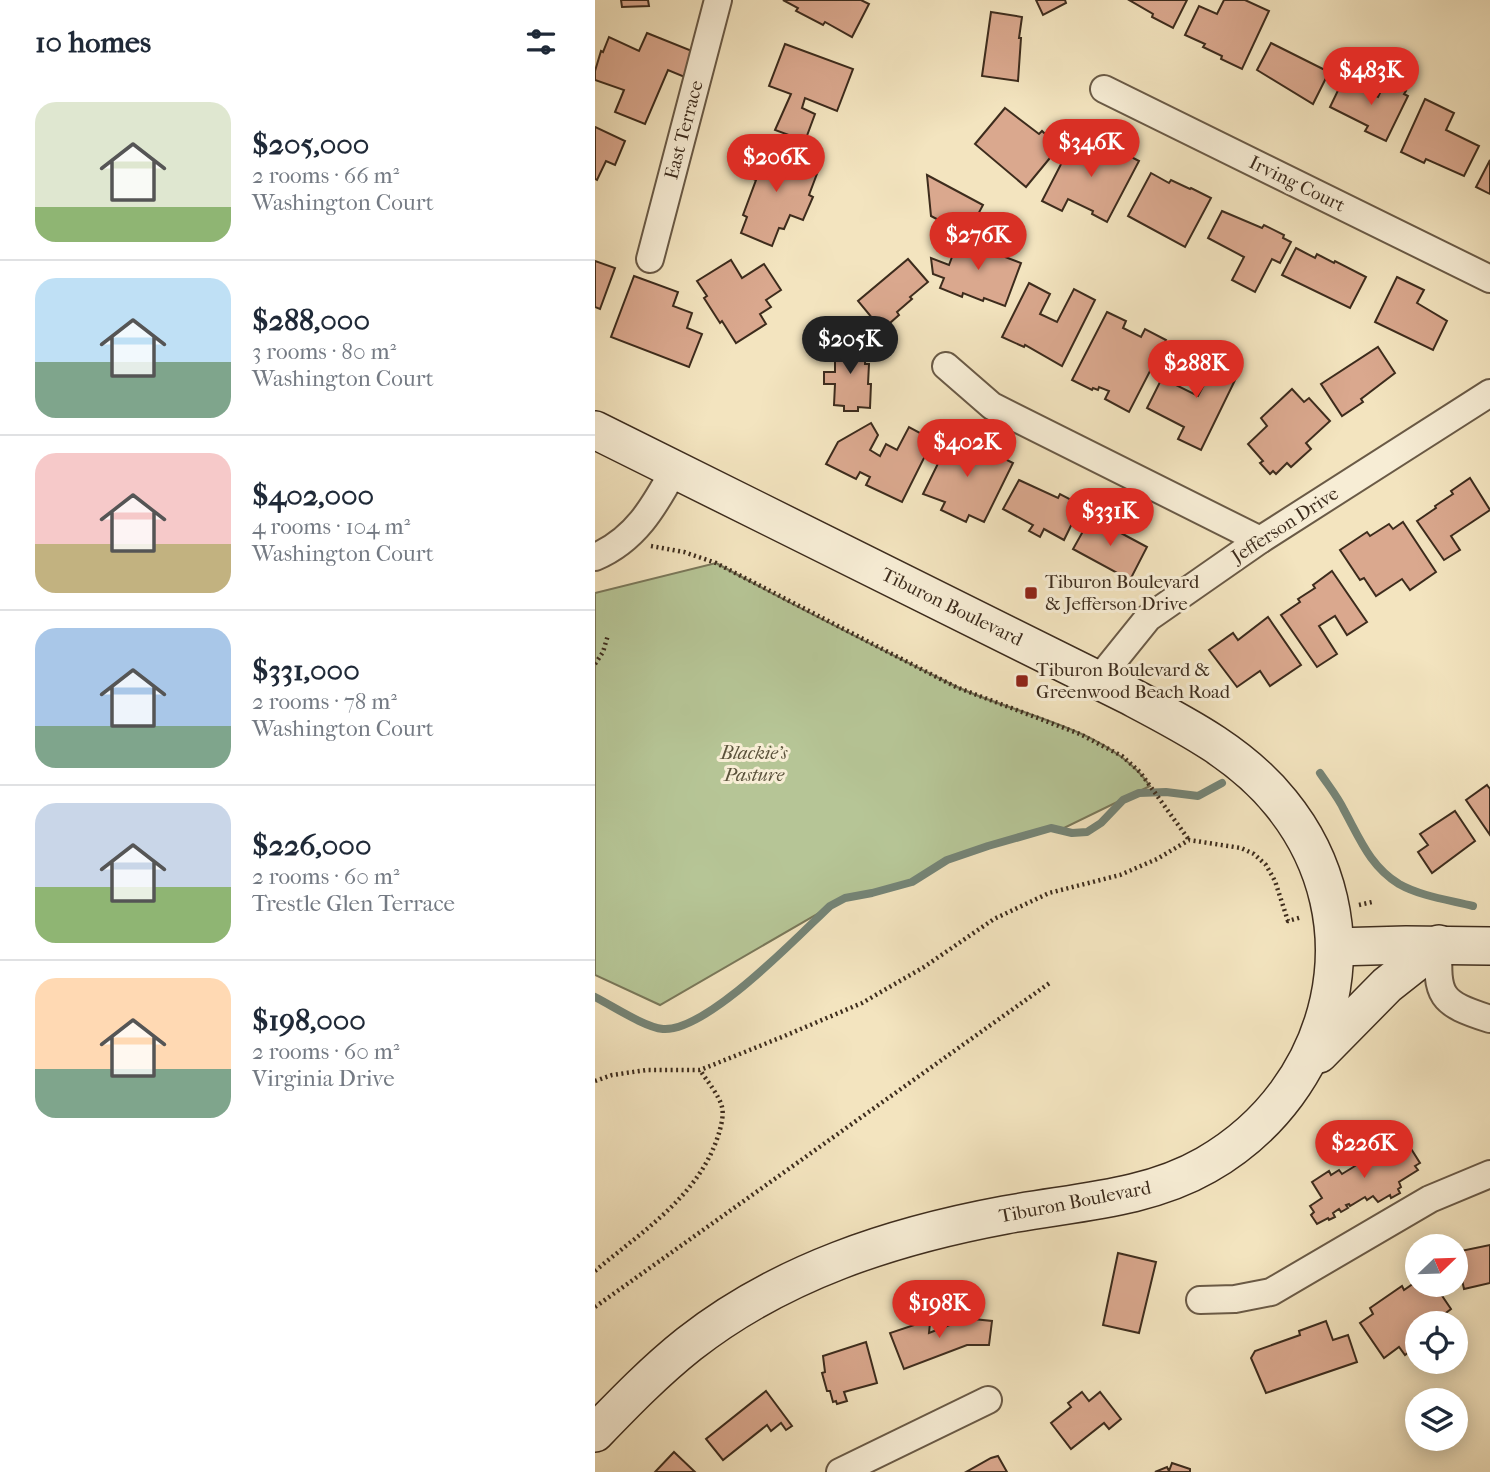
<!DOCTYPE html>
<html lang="en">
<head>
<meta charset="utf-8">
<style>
  :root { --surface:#fff; --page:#f2f2f3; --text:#1f2937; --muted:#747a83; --line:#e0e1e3; --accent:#d93025 }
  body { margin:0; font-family:"IM FELL French Canon",serif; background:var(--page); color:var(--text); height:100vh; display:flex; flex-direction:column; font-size:26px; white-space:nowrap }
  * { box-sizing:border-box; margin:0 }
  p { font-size:23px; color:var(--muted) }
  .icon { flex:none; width:38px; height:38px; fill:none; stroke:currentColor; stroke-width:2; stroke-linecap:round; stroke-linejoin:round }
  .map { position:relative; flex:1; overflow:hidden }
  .panel { display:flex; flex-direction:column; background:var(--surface); width:595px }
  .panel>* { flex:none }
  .needle { width:46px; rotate:67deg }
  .tools { position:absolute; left:810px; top:1234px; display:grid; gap:14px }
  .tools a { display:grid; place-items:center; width:63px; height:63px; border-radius:50%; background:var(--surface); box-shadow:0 4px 18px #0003; font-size:35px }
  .price { position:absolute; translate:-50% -60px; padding:0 16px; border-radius:24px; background:var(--accent); color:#fff; font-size:23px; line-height:46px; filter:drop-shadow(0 2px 4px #0008) }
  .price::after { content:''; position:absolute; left:50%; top:42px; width:21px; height:16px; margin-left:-10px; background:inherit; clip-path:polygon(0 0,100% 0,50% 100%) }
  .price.active { background:#222; color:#fff }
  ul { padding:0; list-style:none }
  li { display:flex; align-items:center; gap:21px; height:175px; padding:0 35px }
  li+li { border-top:2px solid var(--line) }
  li span { display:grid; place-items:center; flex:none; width:196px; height:140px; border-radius:21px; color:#555 }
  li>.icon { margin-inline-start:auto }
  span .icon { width:84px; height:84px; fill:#fffc; stroke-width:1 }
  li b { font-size:30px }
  h2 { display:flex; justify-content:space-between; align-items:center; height:84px; padding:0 35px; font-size:30px }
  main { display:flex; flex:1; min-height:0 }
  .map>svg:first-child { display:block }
  .green { fill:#b6c596; stroke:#7a785a; stroke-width:2 }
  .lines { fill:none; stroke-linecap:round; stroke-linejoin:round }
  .stream { stroke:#758476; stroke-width:8 }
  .building { fill:#daa88e; stroke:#3d2c1d; stroke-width:2 }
  .street-casing { stroke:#6a5a46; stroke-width:30 }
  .secondary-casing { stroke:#3d2c1d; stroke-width:40 }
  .path { stroke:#3d2c1d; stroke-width:4.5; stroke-dasharray:2 3.5; stroke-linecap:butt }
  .street { stroke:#f7edd5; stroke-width:26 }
  .secondary { stroke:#f7edd5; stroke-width:37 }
  .poi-dot { fill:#8f2418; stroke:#f7edd5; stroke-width:2.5 }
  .labels { text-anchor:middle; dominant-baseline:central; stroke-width:6; stroke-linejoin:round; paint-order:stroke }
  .street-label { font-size:19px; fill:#3d2c1d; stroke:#f7edd5 }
  .poi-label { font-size:19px; fill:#3d2c1d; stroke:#f7edd5; text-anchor:start }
  .park-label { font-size:19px; font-style:italic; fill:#5b523b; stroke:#f7edd5 }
</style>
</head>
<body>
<main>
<section class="panel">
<h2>10 homes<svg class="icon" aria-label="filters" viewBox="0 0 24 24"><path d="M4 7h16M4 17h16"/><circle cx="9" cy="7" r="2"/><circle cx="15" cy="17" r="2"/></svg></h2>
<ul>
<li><span style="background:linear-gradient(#dfe7d0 75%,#8fb573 0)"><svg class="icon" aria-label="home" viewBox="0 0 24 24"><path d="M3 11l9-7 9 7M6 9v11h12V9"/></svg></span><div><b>$205,000</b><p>2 rooms · 66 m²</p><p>Washington Court</p></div></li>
<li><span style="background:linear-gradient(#bfe0f5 60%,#7fa58c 0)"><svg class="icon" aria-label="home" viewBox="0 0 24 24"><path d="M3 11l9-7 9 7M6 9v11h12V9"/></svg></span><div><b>$288,000</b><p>3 rooms · 80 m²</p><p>Washington Court</p></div></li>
<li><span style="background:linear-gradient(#f6c9c9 65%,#c2b280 0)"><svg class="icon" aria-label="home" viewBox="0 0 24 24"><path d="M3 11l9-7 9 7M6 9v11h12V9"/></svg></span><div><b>$402,000</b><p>4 rooms · 104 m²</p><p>Washington Court</p></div></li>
<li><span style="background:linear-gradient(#a9c7e8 70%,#7fa58c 0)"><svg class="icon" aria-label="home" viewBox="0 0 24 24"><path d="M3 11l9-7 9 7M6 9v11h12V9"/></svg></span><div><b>$331,000</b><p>2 rooms · 78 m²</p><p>Washington Court</p></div></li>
<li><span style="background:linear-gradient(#c9d6e8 60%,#8fb573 0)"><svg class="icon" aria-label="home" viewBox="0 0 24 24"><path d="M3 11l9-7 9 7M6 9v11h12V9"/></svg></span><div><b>$226,000</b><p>2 rooms · 60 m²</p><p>Trestle Glen Terrace</p></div></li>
<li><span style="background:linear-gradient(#ffd9b3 65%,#7fa58c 0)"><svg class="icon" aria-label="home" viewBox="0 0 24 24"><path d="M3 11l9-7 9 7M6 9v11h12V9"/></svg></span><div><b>$198,000</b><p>2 rooms · 60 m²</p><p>Virginia Drive</p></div></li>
</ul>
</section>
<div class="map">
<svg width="895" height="1472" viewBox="0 0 895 1472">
  <rect width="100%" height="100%" fill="#f3e4bf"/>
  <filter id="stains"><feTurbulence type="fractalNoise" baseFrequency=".00286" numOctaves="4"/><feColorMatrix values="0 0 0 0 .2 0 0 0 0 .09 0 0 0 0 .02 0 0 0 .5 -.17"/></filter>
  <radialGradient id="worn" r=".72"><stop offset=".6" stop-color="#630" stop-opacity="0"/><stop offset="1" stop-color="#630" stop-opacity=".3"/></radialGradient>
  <path class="green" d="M 121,563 C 199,606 279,646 358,685 C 421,716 513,726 555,786 L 467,829 L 456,828 L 392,846 L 352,860 L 317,882 L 277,893 L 250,898 L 65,1005 L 0,975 L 0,593 Z"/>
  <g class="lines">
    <g class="stream">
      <path d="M 725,773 C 733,785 743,797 749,810 C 765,839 775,866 804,884 C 825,896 854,900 878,906"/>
      <path d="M 0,997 C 18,1006 49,1027 68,1029 C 112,1032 203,936 235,906 L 250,898 L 277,893 L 317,882 L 352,860 L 393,846 L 456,828 L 477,833 L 492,832 L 506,823 L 528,800 L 544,793 L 571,792 L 603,796 L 627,783"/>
    </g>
  </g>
  <g class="building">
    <polygon points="26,0 53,0 54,6 27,7"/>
    <polygon points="188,0 266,0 274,4 257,37 230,22 228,25 201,11 203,8"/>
    <polygon points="441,0 470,0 471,3 448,15"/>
    <polygon points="534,0 592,0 578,28 557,17 558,14"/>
    <polygon points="629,0 650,0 674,11 647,69 626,59 627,56 608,47 610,44 590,35 604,6 622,14"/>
    <polygon points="396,12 427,17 424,38 426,38 423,81 387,76"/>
    <polygon points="52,33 102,53 92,78 73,70 50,124 20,112 29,90 0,80 0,71 6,51 8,52 14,37 44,51"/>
    <polygon points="676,43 734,72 718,104 662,70"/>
    <polygon points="190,44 258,69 242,111 210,98 207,108 220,114 210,141 180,130 196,94 174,86"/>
    <polygon points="748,80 783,97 789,85 797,89 799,85 811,91 809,94 813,96 791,141 770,131 773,126 735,107"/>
    <polygon points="830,99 859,113 851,130 884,146 869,176 831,159 829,163 806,152"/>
    <polygon points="410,108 444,134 447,131 464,147 431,187 380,144"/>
    <polygon points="0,127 30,141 20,165 11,161 2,180 0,179"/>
    <polygon points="481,135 503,147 502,149 512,154 514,149 521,152 523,150 544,161 512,222 497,214 498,211 473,199 467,211 447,201"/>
    <polygon points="162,146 223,171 214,195 218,197 208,220 195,215 189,229 184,228 177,246 146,233 152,217 148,215 161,180 150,176"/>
    <polygon points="895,160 895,194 881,187"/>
    <polygon points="556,173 574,183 576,180 595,189 596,188 616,198 590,247 533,216"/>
    <polygon points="332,175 388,205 372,235 336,216"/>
    <polygon points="627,211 667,228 669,225 689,235 688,238 696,242 685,263 677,259 660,292 637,280 649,257 613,238"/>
    <polygon points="366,233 400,246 397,252 426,263 410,306 389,298 388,301 368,293 367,297 345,288 349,278 338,274 336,258 354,265"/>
    <polygon points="701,248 720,258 722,254 739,263 740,261 771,277 755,308 687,275"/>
    <polygon points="313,259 333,282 315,297 317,299 302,312 304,315 287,330 263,301"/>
    <polygon points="136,260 147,278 169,264 186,290 171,300 176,307 165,314 171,324 141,343 127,321 125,323 109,298 112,296 102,281"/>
    <polygon points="0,261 20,268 5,309 0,307"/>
    <polygon points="39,276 83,292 78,306 97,313 92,328 107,334 94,367 16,337"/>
    <polygon points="802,277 829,290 822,303 852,321 838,350 780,322"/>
    <polygon points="434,283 455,294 445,314 462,322 479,289 500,300 467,366 430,345 429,347 407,337"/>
    <polygon points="512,312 531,321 528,328 546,337 550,329 571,340 534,412 510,399 514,391 504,387 503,390 498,388 497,390 477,380"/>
    <polygon points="240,340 271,341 270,364 274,364 273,384 276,384 275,408 263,407 263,411 249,411 249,406 239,405 240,384 229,384 229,372 240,372"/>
    <polygon points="608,346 628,356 632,369 643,374 606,450 583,439 589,427 552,408 567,378 603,396 611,381 603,356"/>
    <polygon points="783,347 800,373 766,399 768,402 747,416 726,384"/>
    <polygon points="697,389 709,402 714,398 735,421 711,443 716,449 696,467 692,463 681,474 678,471 675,474 665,463 668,461 653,444 672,426 666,418"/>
    <polygon points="276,423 283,435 275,450 285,456 291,444 302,450 314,427 338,440 307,502 271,485 275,477 265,472 261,479 231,464 243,442"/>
    <polygon points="358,433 389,446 382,460 388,463 394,451 418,463 389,522 374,515 371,522 346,510 350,502 328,494"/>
    <polygon points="875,478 895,510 856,536 865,550 849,560 822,521 841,508 840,506 858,494 856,491"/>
    <polygon points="424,480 463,498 465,494 486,505 469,540 449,529 445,537 434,531 438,525 408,509"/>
    <polygon points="496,517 552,547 535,580 478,549"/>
    <polygon points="808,522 841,572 815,590 807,579 781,596 769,578 765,580 745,550 772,532 775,536 794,524 798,529"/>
    <polygon points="737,571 772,622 752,635 740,616 724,626 742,654 722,667 686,615 705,602 703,599 720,588 718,585"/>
    <polygon points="673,617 706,665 675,686 665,671 642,687 614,650 638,633 643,640"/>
    <polygon points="892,785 895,789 895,835 871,800"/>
    <polygon points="860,811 880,841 837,873 823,852 833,845 825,834"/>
    <polygon points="779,1140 786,1152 791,1149 794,1155 808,1146 810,1150 815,1147 825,1163 820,1166 823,1170 804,1182 806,1187 803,1189 805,1193 796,1198 795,1195 783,1202 778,1196 772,1200 770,1197 755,1206 754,1204 751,1205 753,1208 746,1212 744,1209 738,1213 740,1217 734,1220 733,1218 722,1224 716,1215 719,1212 715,1206 727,1198 717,1182 734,1171 736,1175 744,1170 747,1174 760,1166 758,1162 766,1157 762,1151"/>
    <polygon points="895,1245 895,1283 869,1289 861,1252"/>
    <polygon points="523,1253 561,1262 544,1333 508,1325"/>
    <polygon points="822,1281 822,1284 839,1284 856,1309 843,1319 846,1323 822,1323 822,1346 810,1355 804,1347 789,1358 765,1323 778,1314 775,1308 807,1286 809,1290"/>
    <polygon points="378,1319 397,1321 394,1345 372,1345 309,1369 295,1333 328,1322 335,1323 334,1333 365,1321"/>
    <polygon points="731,1321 738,1340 753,1335 762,1362 671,1393 656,1358 660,1351 705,1335 704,1331"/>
    <polygon points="271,1342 282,1383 249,1392 252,1401 242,1404 241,1401 238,1402 235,1391 232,1391 227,1373 230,1372 228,1356"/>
    <polygon points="171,1391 197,1426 191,1430 186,1423 176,1431 172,1425 128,1460 111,1439"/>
    <polygon points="487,1392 494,1401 505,1392 526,1419 514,1429 509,1423 476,1449 456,1423 476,1407 473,1403"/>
    <polygon points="79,1452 100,1472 60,1472"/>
    <polygon points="403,1456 412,1472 371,1472 396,1458"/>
    <polygon points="577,1463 595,1469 595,1472 560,1472 572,1467 574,1471"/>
  </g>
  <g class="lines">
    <g class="street-casing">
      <g id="street">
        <polyline points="509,89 895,279"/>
        <polyline points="55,259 123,0"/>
        <polyline points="351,366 397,406 665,540"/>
        <path d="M 0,557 C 40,540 59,507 79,470"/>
        <polyline points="503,680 553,618 665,540 895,393"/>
        <path d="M 844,944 C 841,997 845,1003 895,1019"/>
        <polyline points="605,1300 640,1299 676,1292 835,1199 895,1174"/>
        <polyline points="245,1472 393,1400"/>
      </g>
    </g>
    <g class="secondary-casing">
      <g id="secondary">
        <path d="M 0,430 L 533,695 C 588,724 646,753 686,803 C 783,922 742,1090 611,1165 C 550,1200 478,1202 410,1215 C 297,1236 186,1272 94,1344 C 60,1371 30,1402 0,1433"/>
        <polyline points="740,947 811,945 895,946"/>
        <polyline points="724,1054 792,985 844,944"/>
      </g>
    </g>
    <g class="path">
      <polyline points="56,546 89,552 121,563 361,687 485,734 527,756 545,772 594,840"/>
      <polyline points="0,664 8,652 13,635"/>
      <polyline points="764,905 777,902"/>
      <polyline points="0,1081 17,1075 52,1070 105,1070 187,1037 267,1003 329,967 399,919 454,893 525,875 562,859 594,840 646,848 659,854 671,865 680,881 693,921 707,917"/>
      <path d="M 0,1271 C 46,1232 105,1196 124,1133 C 126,1126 129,1115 127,1107 C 124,1095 112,1081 105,1070"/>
      <polyline points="0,1307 456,982"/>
    </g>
    <use href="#street" class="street"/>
    <use href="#secondary" class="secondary"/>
  </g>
  <g class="poi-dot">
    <rect x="429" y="586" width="14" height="14" rx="3.5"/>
    <rect x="420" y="674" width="14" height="14" rx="3.5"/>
  </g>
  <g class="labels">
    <g class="street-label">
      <text transform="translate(89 130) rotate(-75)">East Terrace</text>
      <text transform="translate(702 184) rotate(26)">Irving Court</text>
      <text transform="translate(690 525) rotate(-33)">Jefferson Drive</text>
      <text transform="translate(357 607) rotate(26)">Tiburon Boulevard</text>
      <text transform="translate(480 1202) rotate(-11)">Tiburon Boulevard</text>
    </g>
    <g class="poi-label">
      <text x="450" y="582">Tiburon Boulevard<tspan x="450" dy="22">&amp; Jefferson Drive</tspan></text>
      <text x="441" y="670">Tiburon Boulevard &amp;<tspan x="441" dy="22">Greenwood Beach Road</tspan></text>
    </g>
    <g class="park-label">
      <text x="159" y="753">Blackie's<tspan x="159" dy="22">Pasture</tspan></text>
    </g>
  </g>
  <rect width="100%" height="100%" filter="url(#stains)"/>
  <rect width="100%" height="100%" fill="url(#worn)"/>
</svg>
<div class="tools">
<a><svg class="needle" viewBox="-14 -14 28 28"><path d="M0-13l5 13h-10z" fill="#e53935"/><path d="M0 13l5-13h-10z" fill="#747a83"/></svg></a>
<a><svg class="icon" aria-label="locate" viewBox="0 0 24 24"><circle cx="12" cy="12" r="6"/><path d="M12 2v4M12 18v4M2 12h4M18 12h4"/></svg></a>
<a><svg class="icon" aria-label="layers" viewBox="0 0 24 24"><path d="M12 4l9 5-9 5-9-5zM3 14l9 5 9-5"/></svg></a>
</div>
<b class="price" style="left:776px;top:107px">$483K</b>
<b class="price" style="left:496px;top:179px">$346K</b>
<b class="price" style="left:181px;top:194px">$206K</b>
<b class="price" style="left:383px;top:272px">$276K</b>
<b class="price active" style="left:255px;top:376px">$205K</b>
<b class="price" style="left:601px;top:400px">$288K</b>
<b class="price" style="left:372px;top:479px">$402K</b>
<b class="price" style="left:515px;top:548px">$331K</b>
<b class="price" style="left:769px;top:1180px">$226K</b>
<b class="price" style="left:344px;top:1340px">$198K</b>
</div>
</main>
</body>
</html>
